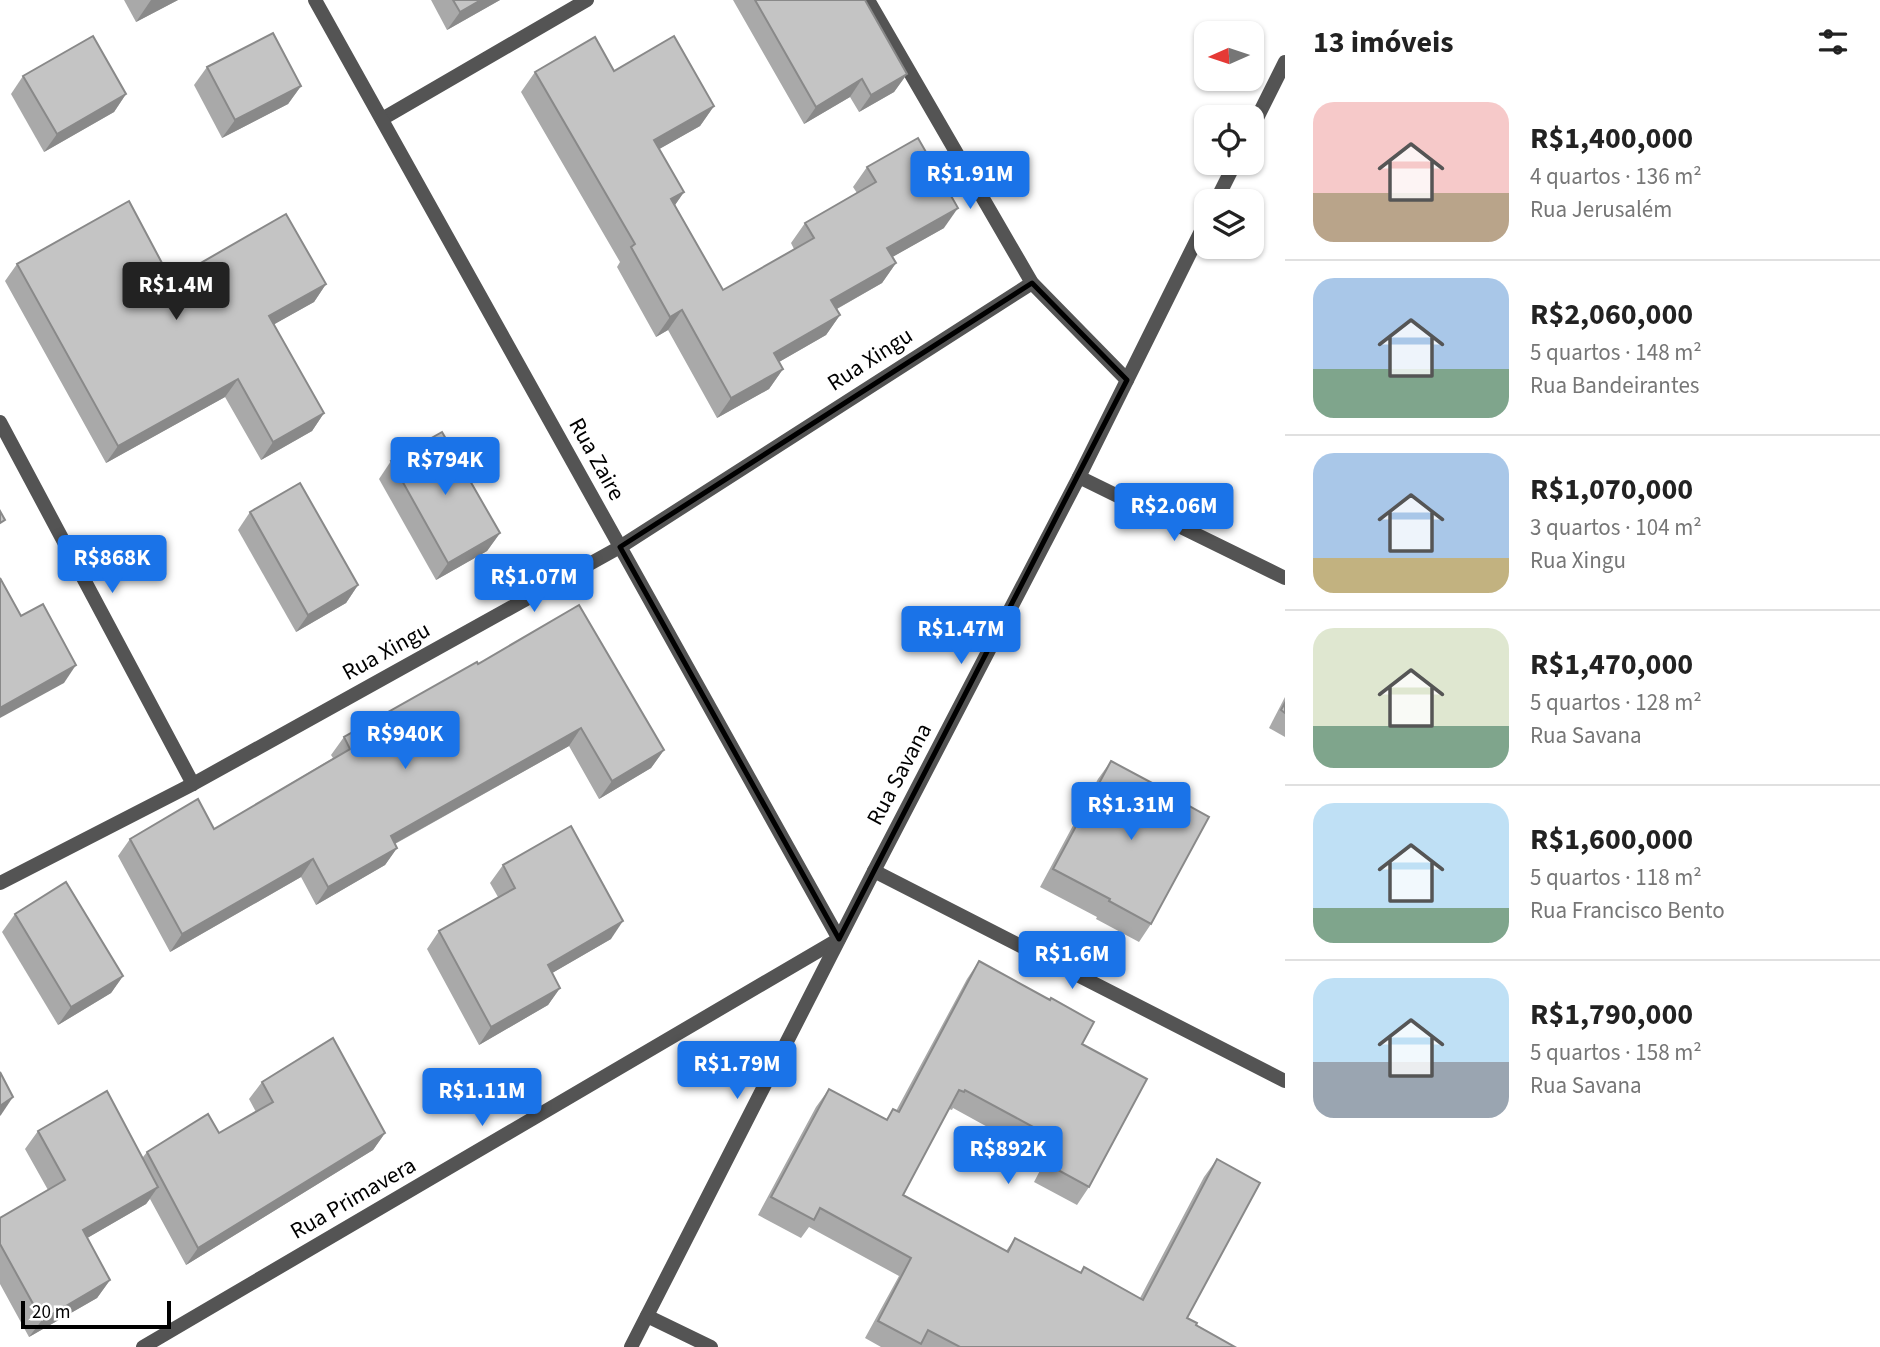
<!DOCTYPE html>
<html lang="pt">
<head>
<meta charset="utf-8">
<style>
  :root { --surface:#fff; --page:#f2f2f2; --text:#222; --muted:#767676; --line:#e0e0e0; --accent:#1a73e8 }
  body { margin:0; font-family:"Source Sans 3",sans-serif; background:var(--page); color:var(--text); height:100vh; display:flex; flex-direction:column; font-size:26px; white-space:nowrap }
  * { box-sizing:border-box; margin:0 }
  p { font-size:23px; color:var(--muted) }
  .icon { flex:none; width:38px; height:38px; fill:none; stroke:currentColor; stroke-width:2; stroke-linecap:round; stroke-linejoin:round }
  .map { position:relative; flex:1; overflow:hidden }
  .drawer { display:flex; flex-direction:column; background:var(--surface); width:595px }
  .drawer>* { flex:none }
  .needle { width:46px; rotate:267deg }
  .controls { position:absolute; left:1194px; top:21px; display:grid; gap:14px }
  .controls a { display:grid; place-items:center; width:70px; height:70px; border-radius:14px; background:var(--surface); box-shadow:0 2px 5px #0004; font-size:35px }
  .scale { position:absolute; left:21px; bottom:18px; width:150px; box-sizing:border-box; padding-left:7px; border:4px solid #000; border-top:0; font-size:19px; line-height:24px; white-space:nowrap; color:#000; -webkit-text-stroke:5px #fff; paint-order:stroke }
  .price { position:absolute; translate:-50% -60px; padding:0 16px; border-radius:7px; background:var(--accent); color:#fff; font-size:23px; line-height:46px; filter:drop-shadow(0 2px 4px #0008) }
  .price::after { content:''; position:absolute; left:50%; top:42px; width:21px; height:16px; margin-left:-10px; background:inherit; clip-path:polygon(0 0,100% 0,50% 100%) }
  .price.current { background:#222; color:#fff }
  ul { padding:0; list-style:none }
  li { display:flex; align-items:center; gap:21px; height:175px; padding:0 28px }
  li+li { border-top:2px solid var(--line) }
  li span { display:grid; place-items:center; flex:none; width:196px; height:140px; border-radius:21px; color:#555 }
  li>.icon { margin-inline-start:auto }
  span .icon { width:84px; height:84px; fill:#fffc; stroke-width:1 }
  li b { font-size:30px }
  h2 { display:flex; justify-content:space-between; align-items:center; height:84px; padding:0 28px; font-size:30px }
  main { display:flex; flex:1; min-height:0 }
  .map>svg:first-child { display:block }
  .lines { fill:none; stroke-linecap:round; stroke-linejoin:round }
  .minor { stroke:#545454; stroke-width:14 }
  .wall { fill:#a9a9a9 }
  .shaded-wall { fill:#898989 }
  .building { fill:#c4c4c4; stroke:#898989; stroke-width:2 }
  .marked { fill:none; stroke:#000; stroke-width:5; stroke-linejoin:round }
  .labels { text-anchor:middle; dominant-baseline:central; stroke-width:5; stroke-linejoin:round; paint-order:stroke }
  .street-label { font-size:23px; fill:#000; stroke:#fff }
</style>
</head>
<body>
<main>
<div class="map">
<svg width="1285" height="1347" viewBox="0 0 1285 1347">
  <rect width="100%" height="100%" fill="#fff"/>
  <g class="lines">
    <g class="minor">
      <polyline points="868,0 1032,283 1127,380"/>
      <polyline points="382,119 587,0"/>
      <polyline points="1251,130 1285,62"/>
      <polyline points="1216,201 1235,163"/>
      <polyline points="0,422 193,784"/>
      <polyline points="1079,477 1285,578"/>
      <polyline points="874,871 1285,1081"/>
      <polyline points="0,883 193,784 620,547 1032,283"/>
      <polyline points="647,1316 711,1347"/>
      <polyline points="143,1347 839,939 315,0"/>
      <polyline points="631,1347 874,871 1079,477 1206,221"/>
    </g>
  </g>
  <g class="wall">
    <polygon points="124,0 178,0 136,22"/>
    <polygon points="431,0 500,0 447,30"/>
    <polygon points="733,0 865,0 907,74 894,92 859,112 850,97 804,124"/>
    <polygon points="207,67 301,86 288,104 222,138 194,85"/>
    <polygon points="614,71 714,106 700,126 659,149 684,192 675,205 723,290 794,249 791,243 805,223 857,193 853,187 867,167 944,228 892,257 896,263 882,283 837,309 840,315 826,335 779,362 783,369 769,389 717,418 668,330 656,337 617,267 620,262 521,92 535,72"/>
    <polygon points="23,76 126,94 114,112 44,152 11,94"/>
    <polygon points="17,264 171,280 326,284 314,302 274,324 324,413 312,431 261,460 225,397 106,463 5,281"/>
    <polygon points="391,461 500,533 487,551 436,580 379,479"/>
    <polygon points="250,512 358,585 346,603 296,632 238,530"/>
    <polygon points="478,664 664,750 651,768 599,799 569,746 395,844 397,848 385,865 316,905 301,877 170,952 118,856 130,839 214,829 333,758 331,755 344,737"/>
    <polygon points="1285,697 1285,737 1269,728"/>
    <polygon points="1111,761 1153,786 1151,924 1139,942 1096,919 1097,917 1040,887 1098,779"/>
    <polygon points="503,865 611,939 552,973 560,988 548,1005 479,1045 427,949 439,931 498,897 490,883"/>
    <polygon points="15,914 123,976 111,993 58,1025 2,932"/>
    <polygon points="979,961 1082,1044 1089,1187 1077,1205 1034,1182 1046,1159 953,1108 952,1110 949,1109 903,1195 1006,1251 1015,1238 1080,1273 1084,1267 1140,1298 1204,1177 1217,1159 1187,1318 1196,1325 1235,1347 881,1347 865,1338 899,1276 809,1227 801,1238 758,1215 816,1107 829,1089 886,1120 893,1109 896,1111 967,979"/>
    <polygon points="262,1082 385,1133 373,1150 186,1265 150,1199 146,1204 87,1238 110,1280 97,1298 29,1337 0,1284 0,1218 48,1190 25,1149 38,1131 143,1157 147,1152 219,1133 256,1112 249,1099"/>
  </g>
  <g class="shaded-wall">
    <polygon points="151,0 178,0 136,22"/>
    <polygon points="481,0 500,0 447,30 460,12"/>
    <polygon points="907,74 894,92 859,112 871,95"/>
    <polygon points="862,79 850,97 804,124 816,107"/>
    <polygon points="301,86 288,104 222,138 235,120"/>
    <polygon points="126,94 114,112 44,152 57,134"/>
    <polygon points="714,106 700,126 640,160 654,140"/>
    <polygon points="684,192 670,212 671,199"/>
    <polygon points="958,208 944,228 873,268 887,248"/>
    <polygon points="896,263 882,283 817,320 831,300"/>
    <polygon points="326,284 314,302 257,334 269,316"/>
    <polygon points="682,310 668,330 656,337 670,317"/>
    <polygon points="840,315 826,335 760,373 774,353"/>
    <polygon points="783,369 769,389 717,418 731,398"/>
    <polygon points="238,379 225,397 106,463 118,446"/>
    <polygon points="324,413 312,431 261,460 273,442"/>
    <polygon points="500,533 487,551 436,580 448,563"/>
    <polygon points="358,585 346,603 296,632 308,615"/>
    <polygon points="76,665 64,683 0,718 0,708"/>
    <polygon points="581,728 569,746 378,853 391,836"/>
    <polygon points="664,750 651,768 599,799 612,781"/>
    <polygon points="397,848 385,865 316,905 328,887"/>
    <polygon points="313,859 301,877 170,952 182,934"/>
    <polygon points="623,921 611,939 535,983 548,965"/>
    <polygon points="123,976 111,993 58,1025 71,1007"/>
    <polygon points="560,988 548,1005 479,1045 491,1027"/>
    <polygon points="13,1097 1,1115 0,1116 0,1106"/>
    <polygon points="385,1133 373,1150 186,1265 198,1248"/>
    <polygon points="158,1187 146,1204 70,1248 83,1230"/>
    <polygon points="110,1280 97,1298 29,1337 42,1320"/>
  </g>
  <g class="building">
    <polygon points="453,0 481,0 460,12"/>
    <polygon points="755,0 865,0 907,74 871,95 862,79 816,107"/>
    <polygon points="273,33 301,86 235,120 207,67"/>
    <polygon points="93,36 126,94 57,134 23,76"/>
    <polygon points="674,36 714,106 654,140 684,192 671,199 723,290 814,238 805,223 876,182 867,167 918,138 958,208 887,248 896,263 831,300 840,315 774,353 783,369 731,398 682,310 670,317 631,247 635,244 535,72 595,37 614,71"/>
    <polygon points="129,201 171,280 286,214 326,284 269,316 324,413 273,442 238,379 118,446 17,264"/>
    <polygon points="442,432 500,533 448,563 391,461"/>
    <polygon points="300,483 358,585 308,615 250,512"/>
    <polygon points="0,511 5,520 0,523"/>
    <polygon points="0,578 21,616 43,604 76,665 0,708"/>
    <polygon points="579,605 664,750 612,781 581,728 391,836 397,848 328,887 313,859 182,934 130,839 198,799 214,829 350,749 344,737 477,662 478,664"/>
    <polygon points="1285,703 1285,713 1281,710"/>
    <polygon points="1111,761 1154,784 1153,786 1209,817 1151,924 1109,901 1110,899 1053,869"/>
    <polygon points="571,826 623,921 548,965 560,988 491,1027 439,931 515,888 503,865"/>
    <polygon points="66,882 123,976 71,1007 15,914"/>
    <polygon points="979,961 1050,1000 1051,998 1094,1022 1082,1044 1147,1079 1089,1187 1047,1164 1059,1141 965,1090 964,1092 959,1090 903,1195 1008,1252 1015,1238 1081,1273 1084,1267 1143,1300 1217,1159 1260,1183 1187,1318 1197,1323 1196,1325 1235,1347 960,1347 928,1330 921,1344 878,1321 911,1258 820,1208 814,1220 771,1197 829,1089 887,1120 893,1109 899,1112"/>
    <polygon points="333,1038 385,1133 198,1248 147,1152 208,1114 219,1133 273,1102 262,1082"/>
    <polygon points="0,1072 13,1097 0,1106"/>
    <polygon points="107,1091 158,1187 83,1230 110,1280 42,1320 0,1244 0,1218 65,1180 38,1131"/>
  </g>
  <path class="marked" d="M 1032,283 L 1127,380 L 839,939 L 620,547 Z"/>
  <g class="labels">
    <g class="street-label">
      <text transform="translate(870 359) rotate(-33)">Rua Xingu</text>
      <text transform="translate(597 459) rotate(61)">Rua Zaire</text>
      <text transform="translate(386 651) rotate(-29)">Rua Xingu</text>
      <text transform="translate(899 774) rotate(-62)">Rua Savana</text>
      <text transform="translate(353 1198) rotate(-30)">Rua Primavera</text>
    </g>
  </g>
</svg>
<div class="controls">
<a><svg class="needle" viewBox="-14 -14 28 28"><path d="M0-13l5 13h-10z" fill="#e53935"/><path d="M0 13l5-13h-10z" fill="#767676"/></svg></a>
<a><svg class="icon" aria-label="locate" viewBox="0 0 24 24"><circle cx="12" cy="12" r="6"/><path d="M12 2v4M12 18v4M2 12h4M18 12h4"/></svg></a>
<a><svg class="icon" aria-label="layers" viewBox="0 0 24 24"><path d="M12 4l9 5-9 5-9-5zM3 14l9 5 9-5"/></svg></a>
</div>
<div class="scale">20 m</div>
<b class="price" style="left:970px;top:211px">R$1.91M</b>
<b class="price current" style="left:176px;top:322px">R$1.4M</b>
<b class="price" style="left:445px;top:497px">R$794K</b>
<b class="price" style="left:1174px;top:543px">R$2.06M</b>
<b class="price" style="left:112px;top:595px">R$868K</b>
<b class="price" style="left:534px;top:614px">R$1.07M</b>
<b class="price" style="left:961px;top:666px">R$1.47M</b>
<b class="price" style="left:405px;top:771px">R$940K</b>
<b class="price" style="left:1131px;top:842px">R$1.31M</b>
<b class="price" style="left:1072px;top:991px">R$1.6M</b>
<b class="price" style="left:737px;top:1101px">R$1.79M</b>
<b class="price" style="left:482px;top:1128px">R$1.11M</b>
<b class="price" style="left:1008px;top:1186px">R$892K</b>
</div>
<section class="drawer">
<h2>13 imóveis<svg class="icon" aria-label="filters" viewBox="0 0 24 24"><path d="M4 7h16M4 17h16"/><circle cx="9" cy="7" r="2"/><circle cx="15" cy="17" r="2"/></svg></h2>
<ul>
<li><span style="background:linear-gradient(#f6c9c9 65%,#b9a48a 0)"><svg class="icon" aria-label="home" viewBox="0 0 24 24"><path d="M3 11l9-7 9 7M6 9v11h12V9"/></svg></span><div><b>R$1,400,000</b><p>4 quartos · 136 m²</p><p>Rua Jerusalém</p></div></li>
<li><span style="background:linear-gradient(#a9c7e8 65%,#7fa58c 0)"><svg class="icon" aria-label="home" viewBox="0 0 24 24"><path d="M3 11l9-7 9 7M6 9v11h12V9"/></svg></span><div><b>R$2,060,000</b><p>5 quartos · 148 m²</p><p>Rua Bandeirantes</p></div></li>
<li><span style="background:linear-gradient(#a9c7e8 75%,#c2b280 0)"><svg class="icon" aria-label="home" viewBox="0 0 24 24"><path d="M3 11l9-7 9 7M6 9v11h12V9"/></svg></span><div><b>R$1,070,000</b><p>3 quartos · 104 m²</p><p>Rua Xingu</p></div></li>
<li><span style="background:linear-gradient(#dfe7d0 70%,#7fa58c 0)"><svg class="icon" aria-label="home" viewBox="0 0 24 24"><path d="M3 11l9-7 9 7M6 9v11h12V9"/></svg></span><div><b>R$1,470,000</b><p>5 quartos · 128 m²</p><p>Rua Savana</p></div></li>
<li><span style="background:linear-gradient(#bfe0f5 75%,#7fa58c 0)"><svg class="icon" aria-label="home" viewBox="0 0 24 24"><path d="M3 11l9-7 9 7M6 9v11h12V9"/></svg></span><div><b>R$1,600,000</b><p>5 quartos · 118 m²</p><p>Rua Francisco Bento</p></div></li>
<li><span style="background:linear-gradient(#bfe0f5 60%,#9aa5b1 0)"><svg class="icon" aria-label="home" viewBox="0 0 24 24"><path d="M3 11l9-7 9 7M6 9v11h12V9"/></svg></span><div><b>R$1,790,000</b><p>5 quartos · 158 m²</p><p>Rua Savana</p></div></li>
</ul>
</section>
</main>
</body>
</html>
